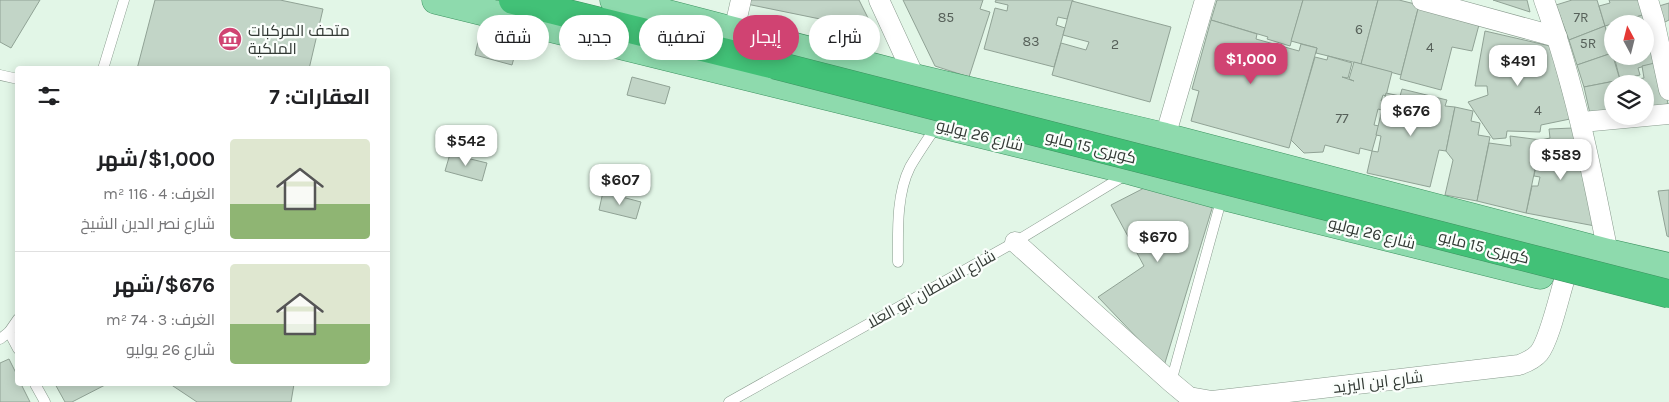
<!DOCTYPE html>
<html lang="ar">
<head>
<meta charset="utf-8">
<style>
  :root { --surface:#fff; --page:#f2f2f2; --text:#202124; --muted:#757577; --line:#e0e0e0; --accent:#d04372 }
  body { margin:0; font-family:Karla,Cairo,sans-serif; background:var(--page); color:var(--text); direction:rtl; height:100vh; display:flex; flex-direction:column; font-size:19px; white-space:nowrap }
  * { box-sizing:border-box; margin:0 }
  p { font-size:16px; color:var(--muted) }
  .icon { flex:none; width:28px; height:28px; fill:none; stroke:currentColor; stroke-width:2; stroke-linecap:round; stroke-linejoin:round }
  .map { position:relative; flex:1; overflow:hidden; direction:ltr }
  .details { position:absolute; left:15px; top:66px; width:375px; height:320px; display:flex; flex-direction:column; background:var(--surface); border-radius:5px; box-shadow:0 2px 12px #0003; direction:rtl }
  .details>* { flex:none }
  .banner { position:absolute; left:405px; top:15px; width:475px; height:45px; direction:rtl; display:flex; gap:10px }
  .needle { width:32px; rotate:353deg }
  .fabs { position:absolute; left:1604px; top:15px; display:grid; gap:10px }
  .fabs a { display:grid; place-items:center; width:50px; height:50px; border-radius:50%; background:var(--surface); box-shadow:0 2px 12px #0003; font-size:25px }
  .price { position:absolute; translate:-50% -42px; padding:0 11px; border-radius:10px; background:#fff; color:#222; font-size:16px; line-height:32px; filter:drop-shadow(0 1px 2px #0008) }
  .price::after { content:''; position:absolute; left:50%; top:30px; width:15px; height:11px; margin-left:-8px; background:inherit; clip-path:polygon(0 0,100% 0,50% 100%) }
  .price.active { background:var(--accent); color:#fff }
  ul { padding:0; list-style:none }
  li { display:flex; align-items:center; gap:15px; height:125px; padding:0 20px }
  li+li { border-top:1px solid var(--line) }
  li span { display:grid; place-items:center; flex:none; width:140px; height:100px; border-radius:5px; color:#555 }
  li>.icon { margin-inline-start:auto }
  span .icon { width:60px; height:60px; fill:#fffc; stroke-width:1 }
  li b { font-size:21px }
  h2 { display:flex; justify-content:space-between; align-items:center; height:60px; padding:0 20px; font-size:21px }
  .tag { padding:0 18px; border-radius:22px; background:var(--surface); box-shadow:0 2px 12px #0003; font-size:18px; line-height:45px }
  .tag.active { background:var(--accent); color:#fff }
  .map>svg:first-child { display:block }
  .building { fill:#c2d5c7; stroke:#90a295 }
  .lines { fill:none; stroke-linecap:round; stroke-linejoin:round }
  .service-casing { stroke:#899b8e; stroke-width:11 }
  .minor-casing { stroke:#899b8e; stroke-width:21 }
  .primary-casing { stroke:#3d9260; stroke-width:29 }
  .motorway-casing { stroke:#3d9260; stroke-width:29 }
  .service { stroke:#fff; stroke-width:10 }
  .minor { stroke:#fff; stroke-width:20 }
  .primary { stroke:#8edaad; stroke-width:28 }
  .motorway { stroke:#42c177; stroke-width:28 }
  .motorway-bridge-casing { stroke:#3d9260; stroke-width:29; stroke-linecap:butt }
  .motorway-bridge { stroke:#42c177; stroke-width:28 }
  .labels { text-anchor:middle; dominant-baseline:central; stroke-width:4.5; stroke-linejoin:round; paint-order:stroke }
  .number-label { font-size:14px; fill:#57615a }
  .poi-label { font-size:16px; fill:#333a35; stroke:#fafefb; text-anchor:start }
  .street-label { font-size:16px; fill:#333a35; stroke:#fafefb }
</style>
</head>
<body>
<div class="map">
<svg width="1669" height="402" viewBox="0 0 1669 402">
  <rect width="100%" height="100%" fill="#e2f6e7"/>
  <g class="building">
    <polygon points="0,0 40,0 11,48 0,42"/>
    <polygon points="155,0 280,0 323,9 309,69 137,69"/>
    <polygon points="733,0 859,0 874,30 732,1"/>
    <polygon points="903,0 983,0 980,9 990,12 969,77 935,66"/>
    <polygon points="996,0 1073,0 1067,19 1058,17 1056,25 1065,28 1054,67 984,49 995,8 1007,11 1008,5 995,2"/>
    <polygon points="1217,0 1303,0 1290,46 1267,39 1268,37 1211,20"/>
    <polygon points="1303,0 1378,0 1361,64 1316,53 1317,48 1291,41"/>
    <polygon points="1378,0 1399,0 1419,5 1401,75 1361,64"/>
    <polygon points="1493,0 1527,0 1530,12"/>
    <polygon points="1572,0 1597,0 1605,26 1569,40 1556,5"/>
    <polygon points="1609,0 1642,0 1646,14 1605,26 1599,6 1610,3"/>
    <polygon points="1072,1 1171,27 1150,102 1052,75 1061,43 1086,50 1089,42 1063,35"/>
    <polygon points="1669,3 1669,20 1665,22 1659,6"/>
    <polygon points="1419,5 1480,21 1472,51 1452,47 1441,90 1400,79"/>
    <polygon points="1646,14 1650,30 1645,31 1645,24 1613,24"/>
    <polygon points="1211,20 1257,34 1256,39 1299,51 1301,44 1317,48 1289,148 1191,121 1199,91 1192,89"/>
    <polygon points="1605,26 1612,53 1577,65 1569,40"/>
    <polygon points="1650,30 1659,62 1638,68 1640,75 1620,80 1614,56 1645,56 1645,31"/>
    <polygon points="1485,31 1550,46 1570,119 1541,125 1540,132 1507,131 1506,138 1493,139 1468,102 1488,95 1487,86 1475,86"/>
    <polygon points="479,37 517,47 512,65 475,55"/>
    <polygon points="1612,53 1620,80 1584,87 1577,65"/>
    <polygon points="1328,56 1352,63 1348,78 1342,77 1354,81 1349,79 1354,62 1392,72 1386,96 1383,95 1381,101 1384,102 1382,110 1378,109 1374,125 1379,126 1372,151 1360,148 1359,154 1325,145 1323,152 1304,153 1291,140 1315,57 1327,60"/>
    <polygon points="1659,62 1668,104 1645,108 1645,84 1639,84 1638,79 1644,78 1642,66"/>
    <polygon points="632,77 670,87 665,104 627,95"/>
    <polygon points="1620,80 1621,84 1612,84 1612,114 1591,118 1584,87"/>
    <polygon points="1402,89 1447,100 1445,106 1455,107 1446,151 1439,150 1430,187 1367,173 1372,151 1378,152 1381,136 1376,135 1386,93 1400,96"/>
    <polygon points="1455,107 1473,111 1471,121 1480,123 1478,135 1490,137 1477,201 1445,195 1453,160 1446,151"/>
    <polygon points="1573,128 1595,226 1526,213 1532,186 1538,186 1540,177 1534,176 1541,140 1550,138 1549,129"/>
    <polygon points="1510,136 1541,140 1526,213 1477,201 1489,143 1511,146"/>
    <polygon points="450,154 487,163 482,181 445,171"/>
    <polygon points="1148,186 1214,202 1164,366 1098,297 1144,266 1111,205"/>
    <polygon points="1669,190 1669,237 1667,236 1658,191"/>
    <polygon points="603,192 641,202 636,219 599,210"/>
    <polygon points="9,359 18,377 18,384 21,384 30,402 0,402 0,363"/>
    <polygon points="55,384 107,384 72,402 65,402"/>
    <polygon points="170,384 294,384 291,402 197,402"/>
  </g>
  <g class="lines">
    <g class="service-casing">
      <g id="service">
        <polyline points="103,69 124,0"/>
        <polyline points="0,75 18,79"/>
        <path d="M 898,262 C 898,232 896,195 910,167 C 918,153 928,139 937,125"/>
        <polyline points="9,332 18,349"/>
        <polyline points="0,339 9,332 18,319"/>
        <polyline points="1171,382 1222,197"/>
        <polyline points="35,384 45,402"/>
        <polyline points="729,402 1015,242 1127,174"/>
      </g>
    </g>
    <g class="minor-casing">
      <g id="minor">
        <polyline points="879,0 919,87"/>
        <polyline points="1422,0 1557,37"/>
        <path d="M 1544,0 C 1574,82 1591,167 1608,253"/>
        <polyline points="1648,0 1654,20 1669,90"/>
        <polyline points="734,31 741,0"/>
        <polyline points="1582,122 1669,114"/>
        <polyline points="1165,137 1205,0"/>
        <path d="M 1015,242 L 1171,382 L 1189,397 L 1212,401 L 1519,365 C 1527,362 1534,359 1539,353 C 1549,341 1559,297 1564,281"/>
      </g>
    </g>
    <g class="primary-casing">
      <g id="primary">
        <polyline points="436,0 1132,171 1223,196 1540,275"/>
        <polyline points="614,0 915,78 1165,137 1608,253 1669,267"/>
      </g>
    </g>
    <g class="motorway-casing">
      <polyline id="motorway" points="513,0 775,65"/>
    </g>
    <use href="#service" class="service"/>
    <use href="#minor" class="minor"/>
    <use href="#primary" class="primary"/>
    <use href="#motorway" class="motorway"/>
    <g class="motorway-bridge-casing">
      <polyline id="motorway-bridge" points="775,65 1669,294"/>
    </g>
    <use href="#motorway-bridge" class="motorway-bridge"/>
  </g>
  <defs>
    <g id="museum-disc" transform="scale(1.25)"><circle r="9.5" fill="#d04372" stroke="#fafefb"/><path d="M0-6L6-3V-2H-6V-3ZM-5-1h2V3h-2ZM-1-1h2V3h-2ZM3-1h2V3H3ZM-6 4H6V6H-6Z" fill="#fff"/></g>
  </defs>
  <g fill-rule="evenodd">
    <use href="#museum-disc" x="230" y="39"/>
  </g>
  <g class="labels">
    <g class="number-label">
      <text x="946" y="17">85</text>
      <text x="1581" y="17">7R</text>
      <text x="1359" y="29">6</text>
      <text x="1031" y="41">83</text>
      <text x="1588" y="43">5R</text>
      <text x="1115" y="44">2</text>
      <text x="1430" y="47">4</text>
      <text x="1538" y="110">4</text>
      <text x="1342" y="118">77</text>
    </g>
    <g class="poi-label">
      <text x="248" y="30">متحف المركبات<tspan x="248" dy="18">الملكية</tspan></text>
    </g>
    <g class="street-label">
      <text transform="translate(980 135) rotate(14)">شارع 26 يوليو</text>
      <text transform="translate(1091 147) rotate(14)">كوبرى 15 مايو</text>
      <text transform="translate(1372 233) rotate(14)">شارع 26 يوليو</text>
      <text transform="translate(1484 247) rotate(14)">كوبرى 15 مايو</text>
      <text transform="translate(931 289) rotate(-29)">شارع السلطان ابو العلا</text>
      <text transform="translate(1378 382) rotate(-7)">شارع ابن اليزيد</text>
    </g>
  </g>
</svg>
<div class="fabs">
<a><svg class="needle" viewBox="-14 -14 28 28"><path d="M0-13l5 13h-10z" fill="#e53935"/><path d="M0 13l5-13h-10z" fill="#757577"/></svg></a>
<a><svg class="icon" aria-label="layers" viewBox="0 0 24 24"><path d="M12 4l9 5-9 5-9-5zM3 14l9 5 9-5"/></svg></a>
</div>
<b class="price active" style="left:1251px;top:85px">$1,000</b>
<b class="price" style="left:1518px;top:87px">$491</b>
<b class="price" style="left:1411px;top:137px">$676</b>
<b class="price" style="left:466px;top:167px">$542</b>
<b class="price" style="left:1561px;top:181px">$589</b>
<b class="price" style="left:620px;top:206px">$607</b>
<b class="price" style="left:1158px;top:263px">$670</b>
<div class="banner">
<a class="tag">شراء</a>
<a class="tag active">إيجار</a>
<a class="tag">تصفية</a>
<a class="tag">جديد</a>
<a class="tag">شقة</a>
</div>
<section class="details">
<h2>العقارات: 7<svg class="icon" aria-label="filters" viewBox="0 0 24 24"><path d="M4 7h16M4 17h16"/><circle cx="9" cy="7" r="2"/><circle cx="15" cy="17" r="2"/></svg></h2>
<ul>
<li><span style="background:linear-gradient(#dfe7d0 65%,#8fb573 0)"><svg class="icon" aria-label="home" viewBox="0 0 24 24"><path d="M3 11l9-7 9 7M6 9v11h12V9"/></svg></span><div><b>$1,000/شهر</b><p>الغرف: 4 · 116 m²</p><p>شارع نصر الدين الشيخ</p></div></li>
<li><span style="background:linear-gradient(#dfe7d0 60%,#8fb573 0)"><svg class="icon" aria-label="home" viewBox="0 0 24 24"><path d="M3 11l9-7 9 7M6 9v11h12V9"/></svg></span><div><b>$676/شهر</b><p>الغرف: 3 · 74 m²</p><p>شارع 26 يوليو</p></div></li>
</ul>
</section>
</div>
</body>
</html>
